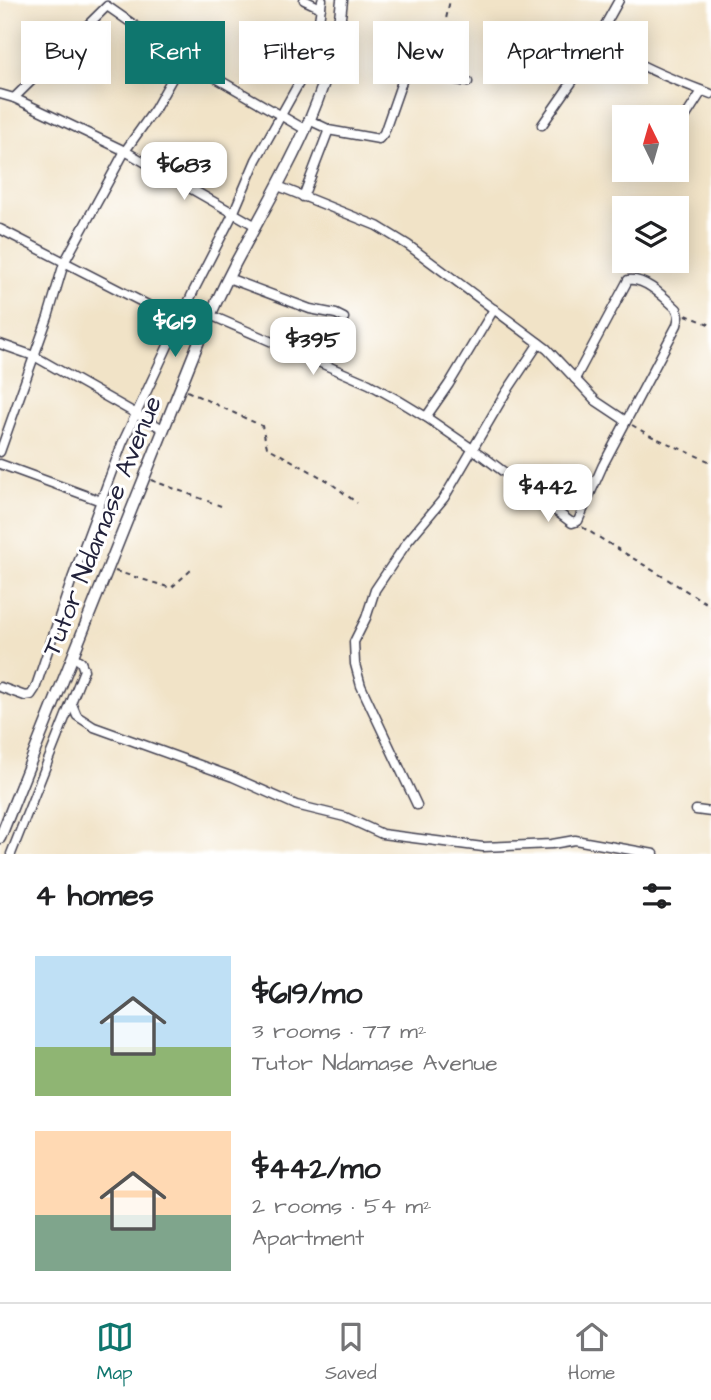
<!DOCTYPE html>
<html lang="en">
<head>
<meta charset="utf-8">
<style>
  :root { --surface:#fff; --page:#f6f6f6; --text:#202124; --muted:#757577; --line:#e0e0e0; --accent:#0f766e }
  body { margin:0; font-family:"Architects Daughter",sans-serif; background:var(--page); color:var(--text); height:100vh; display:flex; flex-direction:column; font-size:26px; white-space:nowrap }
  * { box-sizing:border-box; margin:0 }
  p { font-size:23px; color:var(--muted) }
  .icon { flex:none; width:38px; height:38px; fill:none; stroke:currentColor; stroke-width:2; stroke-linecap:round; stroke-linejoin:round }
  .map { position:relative; height:854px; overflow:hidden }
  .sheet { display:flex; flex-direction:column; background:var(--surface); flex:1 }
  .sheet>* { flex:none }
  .banner { position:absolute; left:21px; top:21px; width:670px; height:63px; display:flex; gap:14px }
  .needle { width:46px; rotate:355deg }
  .fabs { position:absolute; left:612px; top:105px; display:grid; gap:14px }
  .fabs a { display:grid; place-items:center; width:77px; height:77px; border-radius:0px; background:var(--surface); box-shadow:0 4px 18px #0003; font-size:35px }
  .price { position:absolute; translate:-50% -60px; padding:0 16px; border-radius:14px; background:#fff; color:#222; font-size:23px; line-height:46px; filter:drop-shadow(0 2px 4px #0008) }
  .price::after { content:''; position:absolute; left:50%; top:42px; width:21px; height:16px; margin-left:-10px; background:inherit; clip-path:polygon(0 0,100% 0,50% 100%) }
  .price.on { background:var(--accent); color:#fff }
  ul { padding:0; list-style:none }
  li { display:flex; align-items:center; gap:21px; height:175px; padding:0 35px }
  li span { display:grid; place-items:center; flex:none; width:196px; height:140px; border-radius:0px; color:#555 }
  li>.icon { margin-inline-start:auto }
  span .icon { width:84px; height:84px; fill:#fffc; stroke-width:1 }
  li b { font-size:30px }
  h2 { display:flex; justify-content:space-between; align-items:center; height:84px; padding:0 35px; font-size:30px }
  .pill { padding:0 24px; border-radius:0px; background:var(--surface); box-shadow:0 4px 18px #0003; font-size:24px; line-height:63px }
  .pill.on { background:var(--accent); color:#fff }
  .menu { display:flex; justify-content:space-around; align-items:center; height:98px; border-top:2px solid var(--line); background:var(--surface); font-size:19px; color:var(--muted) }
  .menu a { display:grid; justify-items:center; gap:4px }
  .menu .on { color:var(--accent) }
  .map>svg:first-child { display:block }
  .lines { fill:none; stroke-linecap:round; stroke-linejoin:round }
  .minor-casing { stroke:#413f50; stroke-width:11 }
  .tertiary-casing { stroke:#413f50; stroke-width:13 }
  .path { stroke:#413f50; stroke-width:2; stroke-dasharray:5 5; stroke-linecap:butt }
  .minor { stroke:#fff; stroke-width:8 }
  .tertiary { stroke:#fff; stroke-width:10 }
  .labels { text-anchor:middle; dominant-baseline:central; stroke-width:6; stroke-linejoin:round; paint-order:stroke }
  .street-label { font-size:26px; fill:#22223b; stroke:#fff }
</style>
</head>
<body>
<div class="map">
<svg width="711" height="854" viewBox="0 0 711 854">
  <rect width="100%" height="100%" fill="#fff"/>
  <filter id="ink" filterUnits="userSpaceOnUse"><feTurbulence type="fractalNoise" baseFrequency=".0143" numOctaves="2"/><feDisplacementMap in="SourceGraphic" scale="14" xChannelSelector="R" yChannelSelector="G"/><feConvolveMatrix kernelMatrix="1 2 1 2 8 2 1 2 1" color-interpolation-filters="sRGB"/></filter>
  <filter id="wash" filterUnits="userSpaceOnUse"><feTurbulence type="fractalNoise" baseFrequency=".00686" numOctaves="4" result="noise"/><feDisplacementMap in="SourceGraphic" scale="28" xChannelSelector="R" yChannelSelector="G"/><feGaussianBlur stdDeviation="1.57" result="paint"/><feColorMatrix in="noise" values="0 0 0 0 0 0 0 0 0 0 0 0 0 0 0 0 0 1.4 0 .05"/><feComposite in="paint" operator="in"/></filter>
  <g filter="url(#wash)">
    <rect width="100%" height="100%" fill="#f1e3c7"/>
  </g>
  <g filter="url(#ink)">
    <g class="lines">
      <g class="minor-casing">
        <g id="minor">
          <polyline points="304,0 321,8"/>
          <path d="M 602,30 C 607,58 686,84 711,94"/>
          <polyline points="0,94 14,98 125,151 256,226"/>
          <polyline points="14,98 107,6 183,59 306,130"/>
          <polyline points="542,125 579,72 619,0"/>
          <polyline points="328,130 379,139 384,133 406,70 468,82"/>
          <polyline points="677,130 702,91"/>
          <polyline points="650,175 653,170"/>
          <polyline points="278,186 377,226 408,245 547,349 596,401 626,421"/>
          <polyline points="303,197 328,132 326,128 311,121"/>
          <polyline points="0,229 179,321"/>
          <polyline points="228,278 310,309 336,314 344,318"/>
          <path d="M 210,315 L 369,384 L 398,400 L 426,417 L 484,457 L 572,523 L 578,521 L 603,465 L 677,325 L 679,316 L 677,309 C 665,298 645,277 628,280 L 575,379"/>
          <polyline points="0,344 34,356 163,429"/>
          <polyline points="426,417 449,384 494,309"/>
          <polyline points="0,452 48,317 64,263 125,151 155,109 183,59"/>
          <polyline points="0,464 101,501"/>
          <polyline points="0,687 25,696 31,695 35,689 72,579 122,444 194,290 233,214 256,160 309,65 316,41 322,0"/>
          <polyline points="72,704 77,716 94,727 233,777 296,805 345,817 382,834 483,847 552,844 575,840 654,854"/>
          <polyline points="417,805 361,686 355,664 354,642 366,618 375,590 408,541 444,498 505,394 539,343"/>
          <polyline points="696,810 711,812"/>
          <polyline points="11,854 84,670 81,662 73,656"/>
        </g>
      </g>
      <g class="tertiary-casing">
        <path id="tertiary" d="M 0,838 L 199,341 C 210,315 222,289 235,264 C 280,179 333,98 342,0"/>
      </g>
      <g class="path">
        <polyline points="436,67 450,0"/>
        <polyline points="686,315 711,325"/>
        <polyline points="187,391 262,426 267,447 328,481 357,503"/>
        <polyline points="632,425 651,436 711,462"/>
        <polyline points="151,480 221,506"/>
        <polyline points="582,527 711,606"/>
        <polyline points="115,571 171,588 191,570"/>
      </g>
      <use href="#minor" class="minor"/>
      <use href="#tertiary" class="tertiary"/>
    </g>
  </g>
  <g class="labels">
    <g class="street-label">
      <text transform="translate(102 526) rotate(-68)">Tutor Ndamase Avenue</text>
    </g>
  </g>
</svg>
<div class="fabs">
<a><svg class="needle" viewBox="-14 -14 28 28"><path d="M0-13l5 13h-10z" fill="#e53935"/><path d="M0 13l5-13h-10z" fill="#757577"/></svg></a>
<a><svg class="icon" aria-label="layers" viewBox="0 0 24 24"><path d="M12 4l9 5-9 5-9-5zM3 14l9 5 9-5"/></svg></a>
</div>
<b class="price" style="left:184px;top:202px">$683</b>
<b class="price on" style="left:175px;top:359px">$619</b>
<b class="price" style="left:313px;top:377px">$395</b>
<b class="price" style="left:548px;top:524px">$442</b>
<div class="banner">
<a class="pill">Buy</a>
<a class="pill on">Rent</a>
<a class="pill">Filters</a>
<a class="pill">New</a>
<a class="pill">Apartment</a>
</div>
</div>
<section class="sheet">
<h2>4 homes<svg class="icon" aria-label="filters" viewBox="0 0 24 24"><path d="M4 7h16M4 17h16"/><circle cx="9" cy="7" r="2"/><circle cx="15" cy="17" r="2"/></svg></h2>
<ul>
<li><span style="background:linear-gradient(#bfe0f5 65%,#8fb573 0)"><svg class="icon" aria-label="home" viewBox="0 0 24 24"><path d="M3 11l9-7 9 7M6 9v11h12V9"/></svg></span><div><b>$619/mo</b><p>3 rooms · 77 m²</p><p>Tutor Ndamase Avenue</p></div></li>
<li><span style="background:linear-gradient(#ffd9b3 60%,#7fa58c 0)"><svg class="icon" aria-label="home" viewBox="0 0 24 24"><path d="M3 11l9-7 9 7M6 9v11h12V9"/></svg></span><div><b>$442/mo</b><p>2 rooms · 54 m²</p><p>Apartment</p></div></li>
</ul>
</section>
<nav class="menu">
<a class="on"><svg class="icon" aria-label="map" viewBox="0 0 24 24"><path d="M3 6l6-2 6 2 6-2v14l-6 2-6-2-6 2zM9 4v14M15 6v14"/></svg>Map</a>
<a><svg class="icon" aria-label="saved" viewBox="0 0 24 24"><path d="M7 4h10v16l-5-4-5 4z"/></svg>Saved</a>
<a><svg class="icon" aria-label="home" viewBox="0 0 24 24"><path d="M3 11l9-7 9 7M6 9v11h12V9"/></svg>Home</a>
</nav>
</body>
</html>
